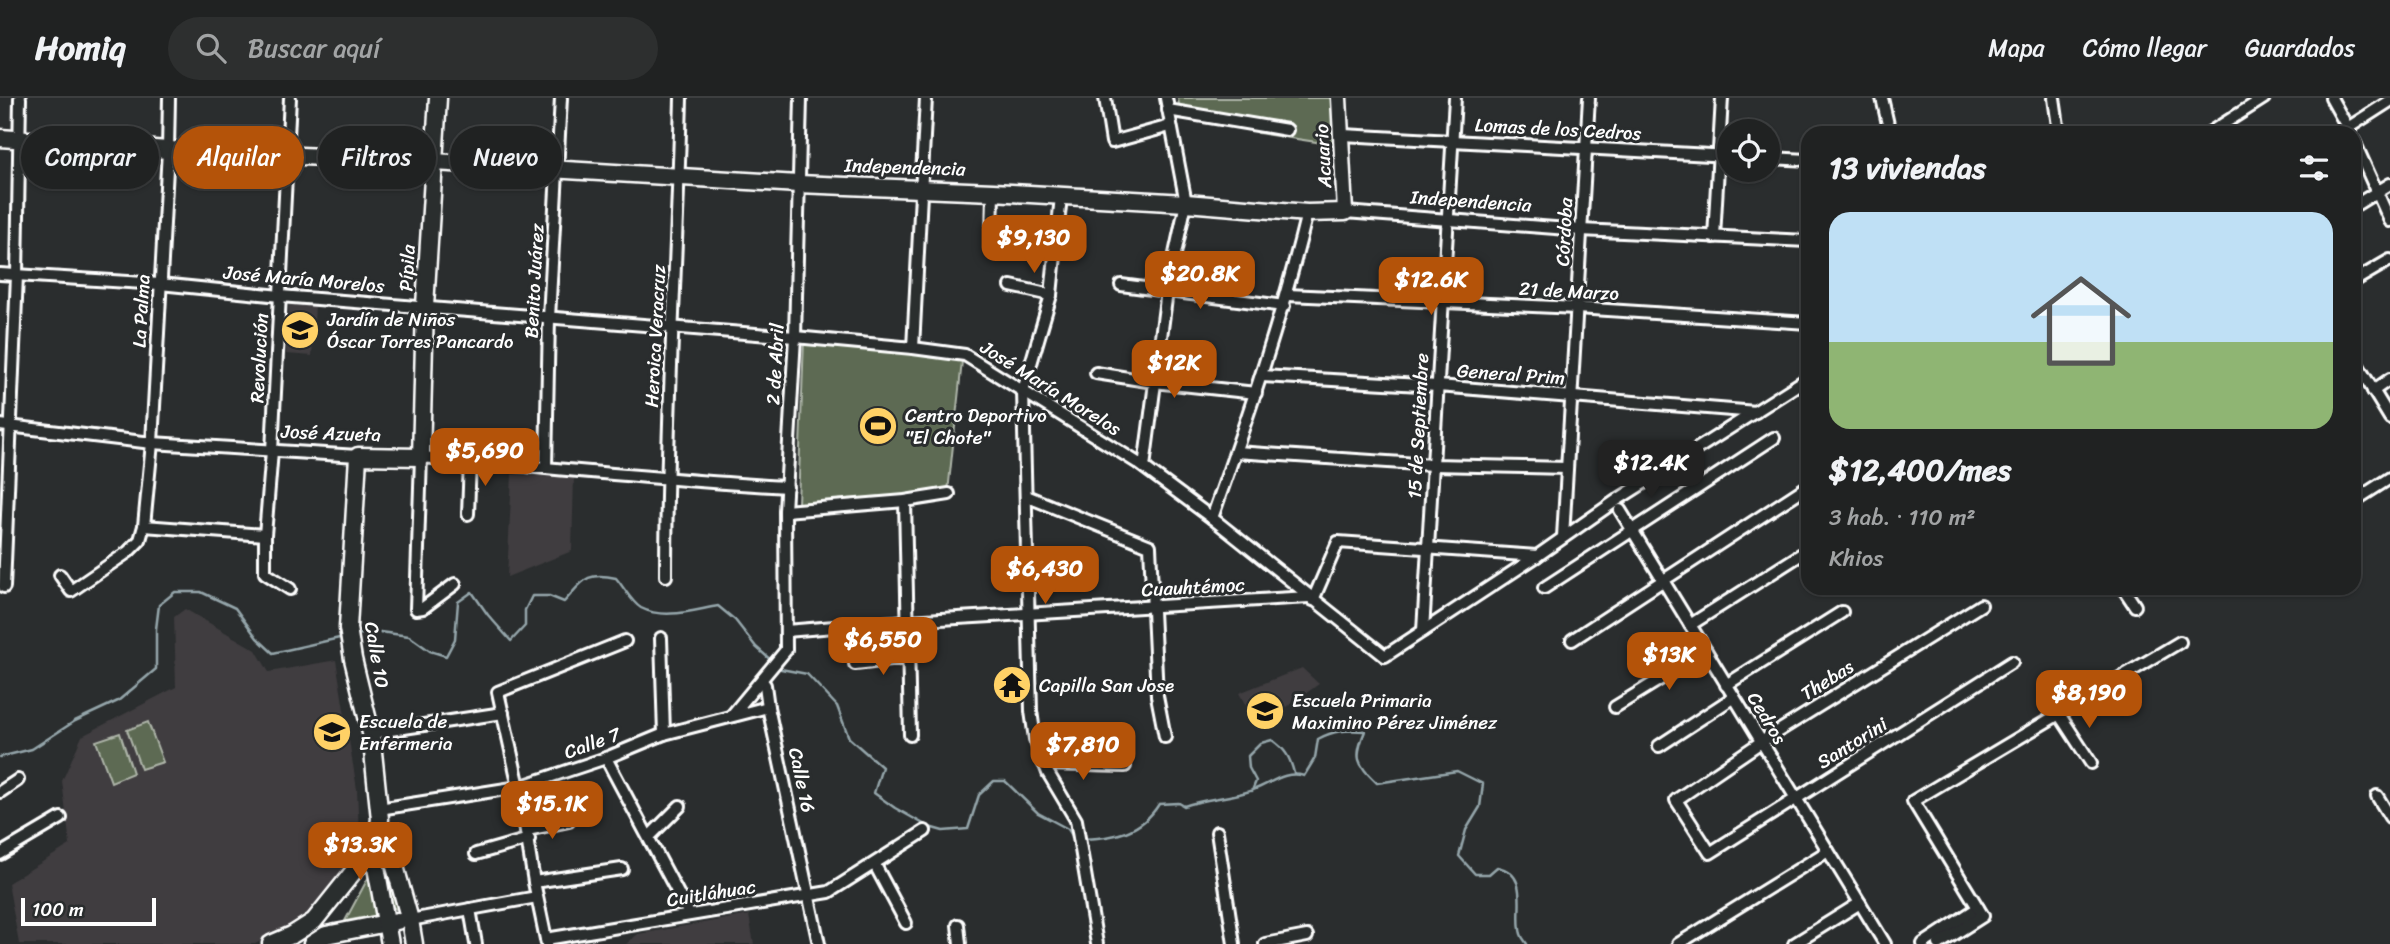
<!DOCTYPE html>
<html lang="es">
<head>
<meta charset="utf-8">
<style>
  :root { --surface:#202222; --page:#2d2f2f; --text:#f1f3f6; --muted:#a2a4a5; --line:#3d3f40; --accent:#b45309 }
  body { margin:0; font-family:Sriracha,sans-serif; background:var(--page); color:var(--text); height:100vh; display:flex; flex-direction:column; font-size:26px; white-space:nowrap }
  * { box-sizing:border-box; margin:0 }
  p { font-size:23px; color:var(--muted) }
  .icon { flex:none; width:38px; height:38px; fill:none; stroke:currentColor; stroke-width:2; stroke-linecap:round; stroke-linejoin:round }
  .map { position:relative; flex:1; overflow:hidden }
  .drawer { position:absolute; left:1801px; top:28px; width:560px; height:469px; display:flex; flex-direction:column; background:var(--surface); border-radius:21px; box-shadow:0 2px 5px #0004,0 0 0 2px var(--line) }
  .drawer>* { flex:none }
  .hud { position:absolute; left:21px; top:28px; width:665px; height:63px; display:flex; gap:14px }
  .tools { position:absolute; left:1717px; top:21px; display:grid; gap:14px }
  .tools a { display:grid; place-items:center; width:63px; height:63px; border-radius:50%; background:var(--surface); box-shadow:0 2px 5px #0004,0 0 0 2px var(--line); font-size:35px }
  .scale { position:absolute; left:21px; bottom:18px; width:135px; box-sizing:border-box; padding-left:7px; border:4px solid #fff; border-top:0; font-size:19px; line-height:24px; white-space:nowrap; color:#fff; -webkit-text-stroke:5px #2a2d2e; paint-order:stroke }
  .price { position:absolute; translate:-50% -60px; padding:0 16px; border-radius:14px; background:var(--accent); color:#fff; font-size:23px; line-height:46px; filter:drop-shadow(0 2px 4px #0008) }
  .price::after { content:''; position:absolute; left:50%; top:42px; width:21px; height:16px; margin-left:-10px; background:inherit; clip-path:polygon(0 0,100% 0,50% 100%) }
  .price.on { background:#222; color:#fff }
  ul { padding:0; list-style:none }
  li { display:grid; align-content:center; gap:14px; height:371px; padding:0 28px }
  li span { display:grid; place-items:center; height:217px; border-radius:21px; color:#555 }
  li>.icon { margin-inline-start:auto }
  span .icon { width:126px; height:126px; fill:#fffc; stroke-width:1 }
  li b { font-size:30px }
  h2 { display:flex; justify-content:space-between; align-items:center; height:84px; padding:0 28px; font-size:30px }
  .pill { padding:0 24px; border-radius:32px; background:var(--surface); box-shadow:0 2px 5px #0004,0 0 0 2px var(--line); font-size:24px; line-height:63px }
  .pill.on { background:var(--accent); color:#fff }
  header { display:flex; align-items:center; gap:42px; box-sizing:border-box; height:98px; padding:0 35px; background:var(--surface); border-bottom:2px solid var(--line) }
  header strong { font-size:33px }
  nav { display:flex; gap:38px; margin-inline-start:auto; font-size:24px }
  .search { width:490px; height:63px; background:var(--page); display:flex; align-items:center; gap:18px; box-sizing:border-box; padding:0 24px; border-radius:38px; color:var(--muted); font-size:26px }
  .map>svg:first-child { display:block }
  .built { fill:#3f3c3f }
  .green { fill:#5d6b53; stroke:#aeb5a9; stroke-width:2 }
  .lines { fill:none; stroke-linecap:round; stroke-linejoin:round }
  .stream { stroke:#95a6ab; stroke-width:2.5 }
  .minor-casing { stroke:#fff; stroke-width:16 }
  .tertiary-casing { stroke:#fff; stroke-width:19 }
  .secondary-casing { stroke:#fff; stroke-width:21 }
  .minor { stroke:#2a2d2e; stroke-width:10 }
  .tertiary { stroke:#2a2d2e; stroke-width:14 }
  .secondary { stroke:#2a2d2e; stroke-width:16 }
  .labels { text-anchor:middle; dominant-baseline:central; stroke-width:6; stroke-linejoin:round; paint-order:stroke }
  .street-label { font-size:19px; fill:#fff; stroke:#2a2d2e }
  .poi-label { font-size:19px; fill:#fff; stroke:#2a2d2e; text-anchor:start }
</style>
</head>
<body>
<header>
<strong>Homiq</strong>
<div class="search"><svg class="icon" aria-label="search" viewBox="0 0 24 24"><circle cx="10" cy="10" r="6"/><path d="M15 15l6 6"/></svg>Buscar aquí</div>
<nav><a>Mapa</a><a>Cómo llegar</a><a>Guardados</a></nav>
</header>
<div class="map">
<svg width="2390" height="846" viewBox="0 0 2390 846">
  <rect width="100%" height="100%" fill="#2a2d2e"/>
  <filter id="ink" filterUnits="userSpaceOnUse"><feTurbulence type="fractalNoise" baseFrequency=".0143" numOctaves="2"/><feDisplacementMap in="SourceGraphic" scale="14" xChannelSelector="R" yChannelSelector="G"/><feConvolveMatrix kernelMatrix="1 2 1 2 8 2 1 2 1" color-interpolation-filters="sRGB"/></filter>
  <g filter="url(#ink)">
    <g class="built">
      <polygon points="289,205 315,207 312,258 286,256"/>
      <polygon points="512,376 574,380 572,453 507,479"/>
      <polygon points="185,511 256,552 269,574 336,562 357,691 359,736 346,769 333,793 303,824 255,846 19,846 8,785 70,747 62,683 82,638 176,589 174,519"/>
      <polygon points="1302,570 1319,586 1258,630 1239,595"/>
      <polygon points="749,817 754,846 626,846 638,836"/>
    </g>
    <g class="green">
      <polygon points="1178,0 1333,0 1336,47 1258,35 1260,26 1180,15"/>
      <polygon points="804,241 962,263 948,394 798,406"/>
      <polygon points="148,624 163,664 141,671 127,632"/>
      <polygon points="120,635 133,675 111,684 96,643"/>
      <polygon points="382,745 399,809 396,811 390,807 378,747"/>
      <polygon points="374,769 385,816 345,823"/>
    </g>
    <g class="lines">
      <g class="stream">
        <path d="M 354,537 L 380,534 L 409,538 L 430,553 L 446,558 L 455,541 L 458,504 L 472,494 L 488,517 L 511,543 L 525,528 L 525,512 L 532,498 L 549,498 L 564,504 C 583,483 586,473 616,480 C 623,488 632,505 641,510 C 664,522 694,512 718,508 L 735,522 L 756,549 L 773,564"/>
        <polyline points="778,569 781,571 807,576 837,608 849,640 882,669 874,695 895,710 929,729 943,733 968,731 979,697 994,683 1005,683 1038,715 1068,731 1075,742"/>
        <polyline points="0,659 32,651 75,623 118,603 156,571 156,531 159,507 175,494 201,494 235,510 257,540 273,555 344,539"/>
        <path d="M 1252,693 L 1256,683 L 1249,670 L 1248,658 L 1261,645 L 1272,642 C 1285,651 1290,659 1294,675"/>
        <path d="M 1082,741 C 1114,740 1141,735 1159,706 L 1179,705 L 1184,708 C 1207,700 1231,700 1253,692 C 1271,686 1284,672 1304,678 L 1315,660 L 1318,641 C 1334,632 1347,632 1365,633 C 1354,660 1356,665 1377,685 L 1457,673 L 1483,686 L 1480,709 L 1466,732 L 1459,758 L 1475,776 L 1489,776 L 1497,769 C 1532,776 1514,815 1521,836 C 1522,840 1525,843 1527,846"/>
      </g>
      <g class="minor-casing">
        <g id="minor">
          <polyline points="290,0 272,353 265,437 265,475 290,491"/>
          <polyline points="1105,0 1112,44 1170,28"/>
          <polyline points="1882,0 1890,35"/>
          <polyline points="2054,0 2059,35"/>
          <polyline points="2331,0 2350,34"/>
          <polyline points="1168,12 1287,32"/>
          <polyline points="2209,35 2264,0"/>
          <polyline points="2340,35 2390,3"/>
          <polyline points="1343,37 1729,58"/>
          <polyline points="2354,43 2390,123"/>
          <polyline points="1768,60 1808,62"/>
          <polyline points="1061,98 1051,197 1023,293 1031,613 1035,641 1048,675 1076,722 1097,846"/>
          <polyline points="2354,108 2390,86"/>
          <polyline points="1345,114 1581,132 1808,143"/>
          <polyline points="1714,139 1722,0"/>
          <polyline points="992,140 993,94"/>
          <polyline points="0,176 160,186 280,198 795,239 913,250 965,257 1138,365 1212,420 1385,558 1537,458 1617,402 1808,280"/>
          <polyline points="2354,183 2390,162"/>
          <polyline points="1121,187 1284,208"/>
          <polyline points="1011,188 1051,197"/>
          <polyline points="1287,197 1577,210 1808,225"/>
          <polyline points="913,250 926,0"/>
          <polyline points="2354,261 2390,320"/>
          <polyline points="1096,275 1154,284 1256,295"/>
          <polyline points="1262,278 1438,288 1756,314"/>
          <polyline points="2373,293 2390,281"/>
          <polyline points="0,327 152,345 358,358"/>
          <polyline points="1236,354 1433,367 1567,370"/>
          <polyline points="546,369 549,220 561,0"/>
          <polyline points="1144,369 1167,193 1186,105 1166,0"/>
          <polyline points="1026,398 1150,448 1157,598 1165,639"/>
          <polyline points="905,403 910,637"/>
          <polyline points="2354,403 2390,380"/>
          <polyline points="1620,412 1885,846"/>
          <polyline points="785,413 905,403 949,396"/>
          <polyline points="468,416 470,363"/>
          <path d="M 1212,420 C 1248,319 1282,219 1307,115"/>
          <polyline points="144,428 265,437"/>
          <polyline points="1563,439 1589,0"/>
          <polyline points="60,477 71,493 128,454 140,442 144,428 152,345 168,52 169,0"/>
          <path d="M 666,478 C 666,319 677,160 681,0"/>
          <path d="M 455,486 L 423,510 L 416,511 L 421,359 C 543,369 665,382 787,389"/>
          <polyline points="4,489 17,177 20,0"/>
          <polyline points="1544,490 1774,340"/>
          <polyline points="2123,490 2135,508"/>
          <polyline points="1313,502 1338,444 1537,458"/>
          <polyline points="1981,507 1761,644 1676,702 1710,755 2012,564"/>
          <polyline points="1690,527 1808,452"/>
          <polyline points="786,533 907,523 1309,499"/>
          <polyline points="1423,533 1455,0"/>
          <polyline points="661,540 664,636"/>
          <polyline points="1572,542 1808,388"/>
          <polyline points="855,566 908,560"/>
          <polyline points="762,583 765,587 768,609 819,846"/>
          <polyline points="1726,587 1842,514"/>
          <polyline points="1615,609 1706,553"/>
          <polyline points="2059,616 2091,665"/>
          <polyline points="732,617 786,552 785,413 795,239 801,0"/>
          <polyline points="371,635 503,615"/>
          <polyline points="1659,648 1734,599"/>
          <polyline points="606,660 689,816"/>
          <polyline points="1044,666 1125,668"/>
          <polyline points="0,694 18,682"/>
          <polyline points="2377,698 2390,719"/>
          <polyline points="379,711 519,689 606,660 664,636 768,609"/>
          <polyline points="527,732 569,723"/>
          <polyline points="1217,734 1234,846"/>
          <polyline points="649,739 680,708"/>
          <polyline points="0,756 61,720"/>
          <polyline points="476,756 529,741"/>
          <polyline points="875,767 906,825"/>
          <polyline points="534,784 622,771"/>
          <polyline points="470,811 476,846"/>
          <polyline points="410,822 537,799"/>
          <polyline points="958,827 960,846"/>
          <polyline points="546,841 829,794 925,733"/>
          <polyline points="547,846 534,784 519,689 498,594 625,543"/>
          <polyline points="1265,846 1307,838"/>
          <polyline points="1678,846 1828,753"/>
          <polyline points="1794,846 1860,805"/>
          <polyline points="1923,846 1978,810"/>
          <polyline points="1939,846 1983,818 1913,703 2180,544"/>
        </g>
      </g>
      <g class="tertiary-casing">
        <polyline id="tertiary" points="1339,0 1345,114"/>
      </g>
      <g class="secondary-casing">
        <g id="secondary">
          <polyline points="0,40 168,52 434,64 798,86 993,94 1186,105 1307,115 1345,114"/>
          <polyline points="389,747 410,822 414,846"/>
          <polyline points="271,846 292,837 314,823 358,768 374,758 391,755"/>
          <polyline points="312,846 326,837 397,823"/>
          <polyline points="390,846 374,758 380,721 371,635 353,561 348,530 358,358 421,359 425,208 438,0"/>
        </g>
      </g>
      <use href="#minor" class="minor"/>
      <use href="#tertiary" class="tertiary"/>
      <use href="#secondary" class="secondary"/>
    </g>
  </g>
  <defs>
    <g id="school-disc" transform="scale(2.0125)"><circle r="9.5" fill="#ffd166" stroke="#2a2d2e"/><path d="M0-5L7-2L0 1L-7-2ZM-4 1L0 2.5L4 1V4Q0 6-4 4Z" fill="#111"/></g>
    <g id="stadium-disc" transform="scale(2.0125)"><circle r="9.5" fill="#ffd166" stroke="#2a2d2e"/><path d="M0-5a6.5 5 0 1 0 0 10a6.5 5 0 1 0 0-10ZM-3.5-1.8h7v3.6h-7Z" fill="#111"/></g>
    <g id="temple-disc" transform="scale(2.0125)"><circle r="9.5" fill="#ffd166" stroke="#2a2d2e"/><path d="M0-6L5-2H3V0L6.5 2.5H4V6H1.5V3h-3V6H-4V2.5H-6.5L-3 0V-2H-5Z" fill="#111"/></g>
    <g id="university-disc" transform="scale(2.0125)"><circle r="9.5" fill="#ffd166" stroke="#2a2d2e"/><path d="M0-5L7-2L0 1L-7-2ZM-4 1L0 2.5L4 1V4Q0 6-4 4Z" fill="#111"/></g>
  </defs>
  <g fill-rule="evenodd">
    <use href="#school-disc" x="300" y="232"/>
    <use href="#stadium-disc" x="878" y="328"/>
    <use href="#temple-disc" x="1012" y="587"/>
    <use href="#school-disc" x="1265" y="613"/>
    <use href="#university-disc" x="332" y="634"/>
  </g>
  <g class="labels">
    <g class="street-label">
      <text transform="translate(1558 31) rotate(3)">Lomas de los Cedros</text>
      <text transform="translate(1323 58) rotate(-93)">Acuario</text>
      <text transform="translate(905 69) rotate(2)">Independencia</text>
      <text transform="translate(1471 103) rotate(4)">Independencia</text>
      <text transform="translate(1564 134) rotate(-87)">Córdoba</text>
      <text transform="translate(407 170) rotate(-87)">Pípila</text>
      <text transform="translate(304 181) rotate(5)">José María Morelos</text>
      <text transform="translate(534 183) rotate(-87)">Benito Juárez</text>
      <text transform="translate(1569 193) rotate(3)">21 de Marzo</text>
      <text transform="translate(141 213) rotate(-87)">La Palma</text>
      <text transform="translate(655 238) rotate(-87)">Heroica Veracruz</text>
      <text transform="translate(259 260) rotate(-87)">Revolución</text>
      <text transform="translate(775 266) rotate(-87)">2 de Abril</text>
      <text transform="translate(1511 276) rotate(4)">General Prim</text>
      <text transform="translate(1051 290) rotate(32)">José María Morelos</text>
      <text transform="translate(1418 328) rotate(-87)">15 de Septiembre</text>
      <text transform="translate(331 335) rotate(2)">José Azueta</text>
      <text transform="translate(1193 489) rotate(-3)">Cuauhtémoc</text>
      <text transform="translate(377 557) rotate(80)">Calle 10</text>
      <text transform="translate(1827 582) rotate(-32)">Thebas</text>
      <text transform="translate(1767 620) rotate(59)">Cedros</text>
      <text transform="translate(592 645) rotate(-20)">Calle 7</text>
      <text transform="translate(1852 645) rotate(-32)">Santorini</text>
      <text transform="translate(802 682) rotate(78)">Calle 16</text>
      <text transform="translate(711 795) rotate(-9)">Cuitláhuac</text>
    </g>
    <g class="poi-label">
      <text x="327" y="221">Jardín de Niños<tspan x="327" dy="22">Óscar Torres Pancardo</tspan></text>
      <text x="905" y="317">Centro Deportivo<tspan x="905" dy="22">"El Chote"</tspan></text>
      <text x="1039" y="587">Capilla San Jose</text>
      <text x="1292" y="602">Escuela Primaria<tspan x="1292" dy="22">Maximino Pérez Jiménez</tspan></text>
      <text x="359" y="623">Escuela de<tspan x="359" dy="22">Enfermeria</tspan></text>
    </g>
  </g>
</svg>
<div class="tools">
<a><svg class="icon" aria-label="locate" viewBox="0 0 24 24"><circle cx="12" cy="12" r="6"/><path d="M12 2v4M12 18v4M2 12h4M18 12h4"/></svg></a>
</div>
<div class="scale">100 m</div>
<b class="price" style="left:1034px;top:177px">$9,130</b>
<b class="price" style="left:1200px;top:213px">$20.8K</b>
<b class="price" style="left:1431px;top:219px">$12.6K</b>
<b class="price" style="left:1174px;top:302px">$12K</b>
<b class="price" style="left:485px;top:390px">$5,690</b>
<b class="price on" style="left:1651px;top:402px">$12.4K</b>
<b class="price" style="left:1045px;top:508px">$6,430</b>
<b class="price" style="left:883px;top:579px">$6,550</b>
<b class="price" style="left:1669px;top:594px">$13K</b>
<b class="price" style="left:2089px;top:632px">$8,190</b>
<b class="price" style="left:1083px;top:684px">$7,810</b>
<b class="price" style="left:552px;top:743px">$15.1K</b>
<b class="price" style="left:360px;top:784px">$13.3K</b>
<div class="hud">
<a class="pill">Comprar</a>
<a class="pill on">Alquilar</a>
<a class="pill">Filtros</a>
<a class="pill">Nuevo</a>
</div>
<section class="drawer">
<h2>13 viviendas<svg class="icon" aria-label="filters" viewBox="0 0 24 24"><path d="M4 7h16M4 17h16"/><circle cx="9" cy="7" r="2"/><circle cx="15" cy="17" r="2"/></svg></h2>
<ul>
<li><span style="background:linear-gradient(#bfe0f5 60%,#8fb573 0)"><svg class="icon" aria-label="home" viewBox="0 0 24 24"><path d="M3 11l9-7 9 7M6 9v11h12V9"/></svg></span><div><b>$12,400/mes</b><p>3 hab. · 110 m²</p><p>Khios</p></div></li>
</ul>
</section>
</div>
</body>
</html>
